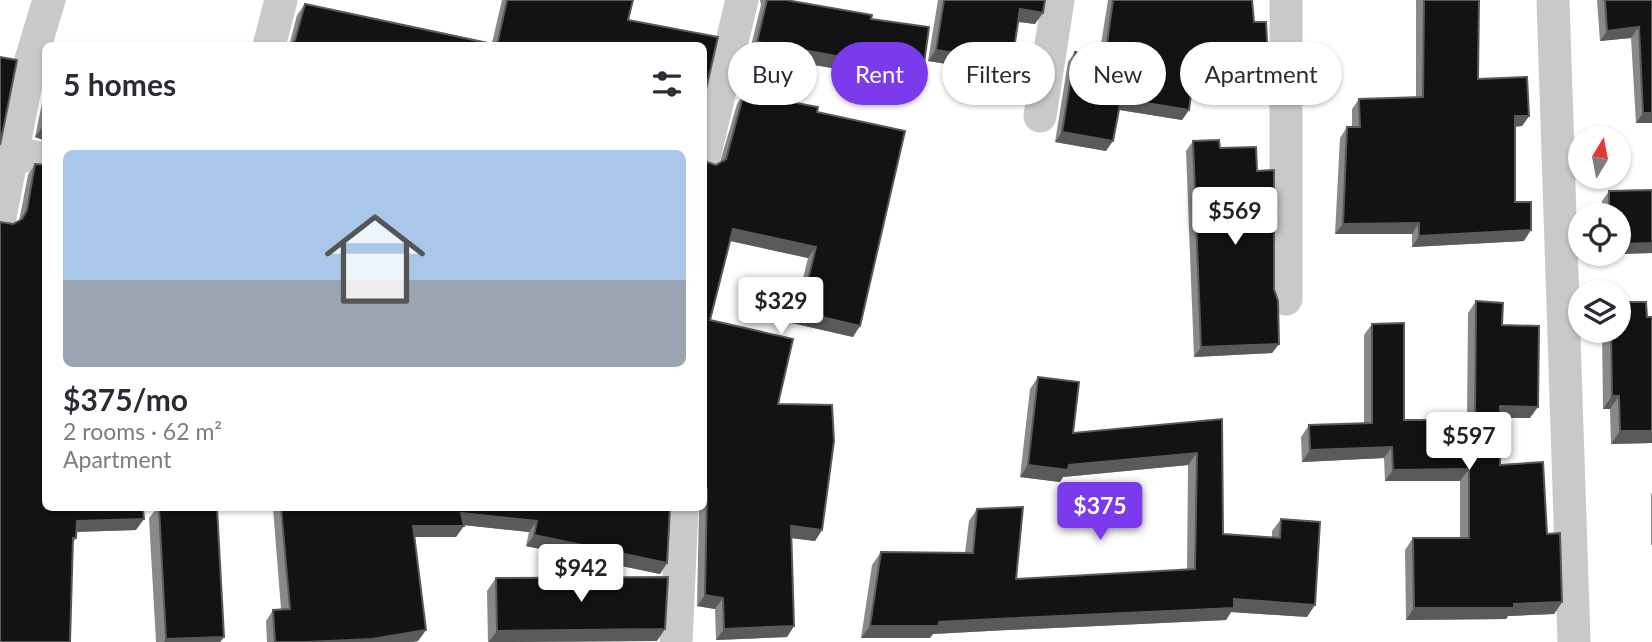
<!DOCTYPE html>
<html lang="en">
<head>
<meta charset="utf-8">
<style>
  :root { --surface:#fff; --page:#f2f2f3; --text:#2b2b33; --muted:#7c7c81; --line:#e1e1e2; --accent:#7c3aed }
  body { margin:0; font-family:Lato,sans-serif; background:var(--page); color:var(--text); height:100vh; display:flex; flex-direction:column; font-size:26px; white-space:nowrap }
  * { box-sizing:border-box; margin:0 }
  p { font-size:23px; color:var(--muted) }
  .icon { flex:none; width:38px; height:38px; fill:none; stroke:currentColor; stroke-width:2; stroke-linecap:round; stroke-linejoin:round }
  .map { position:relative; flex:1; overflow:hidden }
  .drawer { position:absolute; left:42px; top:42px; width:665px; height:469px; display:flex; flex-direction:column; background:var(--surface); border-radius:10px; box-shadow:0 2px 5px #0004 }
  .drawer>* { flex:none }
  .guide { position:absolute; left:728px; top:42px; width:665px; height:63px; display:flex; gap:14px }
  .needle { width:46px; rotate:10deg }
  .buttons { position:absolute; left:1568px; top:126px; display:grid; gap:14px }
  .buttons a { display:grid; place-items:center; width:63px; height:63px; border-radius:50%; background:var(--surface); box-shadow:0 2px 5px #0004; font-size:35px }
  .price { position:absolute; translate:-50% -60px; padding:0 16px; border-radius:7px; background:#fff; color:#222; font-size:23px; line-height:46px; filter:drop-shadow(0 2px 4px #0008) }
  .price::after { content:''; position:absolute; left:50%; top:42px; width:21px; height:16px; margin-left:-10px; background:inherit; clip-path:polygon(0 0,100% 0,50% 100%) }
  .price.current { background:var(--accent); color:#fff }
  ul { padding:0; list-style:none }
  li { display:grid; align-content:center; gap:14px; height:371px; padding:0 21px }
  li+li { border-top:2px solid var(--line) }
  li span { display:grid; place-items:center; height:217px; border-radius:10px; color:#555 }
  li>.icon { margin-inline-start:auto }
  span .icon { width:126px; height:126px; fill:#fffc; stroke-width:1 }
  li b { font-size:30px }
  h2 { display:flex; justify-content:space-between; align-items:center; height:84px; padding:0 21px; font-size:30px }
  .chip { padding:0 24px; border-radius:32px; background:var(--surface); box-shadow:0 2px 5px #0004; font-size:24px; line-height:63px }
  .chip.current { background:var(--accent); color:#fff }
  .map>svg:first-child { display:block }
  .lines { fill:none; stroke-linecap:round; stroke-linejoin:round }
  .street { stroke:#c9c9c9; stroke-width:33 }
  .wall { fill:#898989 }
  .shaded-wall { fill:#5a5a5a }
  .building { fill:#131313; stroke:#5a5a5a; stroke-width:2 }
</style>
</head>
<body>
<div class="map">
<svg width="1652" height="642" viewBox="0 0 1652 642">
  <rect width="100%" height="100%" fill="#fff"/>
  <g class="lines">
    <g class="street">
      <polyline points="1286,0 1286,299"/>
      <polyline points="1553,0 1574,642"/>
      <polyline points="269,46 281,0"/>
      <polyline points="1040,116 1058,0"/>
      <polyline points="13,153 46,159"/>
      <polyline points="704,157 742,0"/>
      <polyline points="0,217 30,63 49,0"/>
      <polyline points="676,642 682,508"/>
    </g>
  </g>
  <g class="wall">
    <polygon points="502,0 633,0 628,20 704,46 289,46 297,15 305,4 492,43"/>
    <polygon points="760,0 786,0 871,19 924,64 916,75 859,67 856,72 749,54 761,5"/>
    <polygon points="938,0 1045,0 1035,24 1018,22 1004,73 928,61"/>
    <polygon points="1108,0 1252,0 1254,22 1269,75 1262,85 1192,89 1189,110 1182,120 1119,110 1106,151 1055,142 1068,62 1075,52 1099,57"/>
    <polygon points="1416,0 1479,0 1478,79 1529,116 1522,126 1515,127 1515,202 1524,241 1412,247 1412,234 1335,234 1340,138 1347,127 1352,127 1352,109 1359,99 1416,97"/>
    <polygon points="1597,0 1652,0 1652,123 1636,123 1631,38 1600,41"/>
    <polygon points="46,84 46,141 35,137"/>
    <polygon points="744,93 817,112 853,337 792,323 808,258 730,241 710,320 778,404 822,530 815,541 791,538 794,626 787,637 716,640 715,609 697,606 699,508 704,508 704,161 716,165 720,162 737,104"/>
    <polygon points="1193,141 1257,171 1274,289 1279,344 1272,353 1194,357 1186,151"/>
    <polygon points="35,164 136,530 77,532 76,538 73,543 13,224 19,221 28,175"/>
    <polygon points="1652,190 1652,253 1619,254 1619,215 1602,215 1602,201 1609,191"/>
    <polygon points="1476,301 1502,325 1530,418 1500,418 1500,465 1547,534 1562,602 1554,614 1508,616 1506,619 1406,620 1405,550 1413,538 1460,538 1460,481 1385,481 1384,458 1302,462 1301,437 1309,425 1364,423 1364,335 1372,324 1404,420 1467,420 1468,313"/>
    <polygon points="1602,331 1619,331 1652,443 1611,444 1610,409 1603,409"/>
    <polygon points="1038,377 1073,433 1222,419 1223,534 1272,537 1272,531 1281,519 1307,617 1231,612 1226,620 988,631 933,634 930,638 861,638 872,565 881,552 965,553 969,521 977,509 1016,579 1187,570 1188,465 1063,477 1060,482 1020,477 1030,389"/>
    <polygon points="1652,493 1652,545 1651,545 1651,494"/>
    <polygon points="157,508 217,508 224,637 220,642 156,642 149,518"/>
    <polygon points="273,508 670,508 667,563 660,574 526,546 529,532 464,525 456,537 415,537 426,630 418,641 412,642 267,642 266,621 273,610 281,609"/>
    <polygon points="496,578 657,641 488,642 487,591"/>
  </g>
  <g class="shaded-wall">
    <polygon points="1020,9 1043,13 1035,24 1012,21"/>
    <polygon points="1639,27 1631,38 1600,41 1607,31"/>
    <polygon points="757,42 864,56 924,64 916,75 859,67 856,72 749,54"/>
    <polygon points="936,50 1012,62 1004,73 928,61"/>
    <polygon points="1269,75 1262,85 1186,89 1193,79"/>
    <polygon points="1121,99 1189,110 1182,120 1114,109"/>
    <polygon points="1643,113 1652,113 1652,123 1636,123"/>
    <polygon points="1515,116 1529,116 1522,126 1508,127"/>
    <polygon points="43,126 46,127 46,141 35,137"/>
    <polygon points="1062,132 1113,141 1106,151 1055,142"/>
    <polygon points="1419,223 1412,234 1335,234 1343,224"/>
    <polygon points="733,229 816,247 808,258 726,240"/>
    <polygon points="1531,230 1524,241 1412,247 1419,236"/>
    <polygon points="1652,243 1652,253 1619,254 1619,244"/>
    <polygon points="800,312 860,326 853,337 792,323"/>
    <polygon points="1279,344 1272,353 1194,357 1201,347"/>
    <polygon points="1612,396 1619,396 1610,409 1603,409"/>
    <polygon points="1500,406 1538,407 1530,418 1492,418"/>
    <polygon points="1620,431 1652,431 1652,443 1611,444"/>
    <polygon points="1392,447 1384,458 1302,462 1310,450"/>
    <polygon points="1197,453 1188,465 1063,477 1060,482 1020,477 1028,465 1069,465"/>
    <polygon points="1469,469 1460,481 1385,481 1393,470"/>
    <polygon points="461,513 537,521 529,532 453,524"/>
    <polygon points="144,519 136,530 70,532 77,521"/>
    <polygon points="413,526 464,526 456,537 406,537"/>
    <polygon points="791,526 822,530 815,541 783,537"/>
    <polygon points="534,535 667,563 660,574 526,546"/>
    <polygon points="705,595 723,598 715,609 697,606"/>
    <polygon points="1234,599 1315,605 1307,617 1231,612 1226,620 988,631 933,634 930,638 861,638 870,626 939,622"/>
    <polygon points="1562,602 1554,614 1508,616 1506,619 1406,620 1414,608"/>
    <polygon points="794,626 787,637 716,640 724,629"/>
    <polygon points="665,629 657,641 489,642 497,631"/>
    <polygon points="426,630 418,641 412,642 306,642"/>
    <polygon points="224,637 220,642 164,642 166,639"/>
  </g>
  <g class="building">
    <polygon points="507,0 633,0 628,20 718,37 704,98 704,46 291,46 295,40 305,4 497,45"/>
    <polygon points="767,0 786,0 872,15 871,19 929,27 924,64 864,56 864,61 757,42"/>
    <polygon points="944,0 1045,0 1043,13 1020,9 1012,62 936,50"/>
    <polygon points="1113,0 1252,0 1254,22 1266,22 1269,75 1193,79 1189,110 1121,99 1113,141 1062,132 1075,52 1105,58"/>
    <polygon points="1424,0 1479,0 1478,79 1527,77 1529,116 1515,116 1515,202 1531,202 1531,230 1419,236 1419,223 1343,224 1347,127 1360,127 1359,99 1423,97"/>
    <polygon points="1605,0 1652,0 1652,113 1643,113 1639,27 1607,31"/>
    <polygon points="0,57 17,60 0,145"/>
    <polygon points="744,93 818,107 817,112 905,131 860,326 800,312 816,247 733,229 710,320 793,339 778,404 832,405 834,441 822,530 791,526 794,626 724,629 723,598 705,595 707,489 704,485 704,161 716,165 726,159"/>
    <polygon points="46,113 46,127 43,126"/>
    <polygon points="1219,140 1220,148 1256,147 1257,171 1274,170 1274,289 1278,301 1279,344 1201,347 1193,141"/>
    <polygon points="35,164 46,165 46,508 143,508 144,519 77,521 76,538 73,538 70,642 0,642 0,222 13,224 22,219 27,210"/>
    <polygon points="1652,190 1652,243 1619,244 1619,215 1609,215 1609,191"/>
    <polygon points="1476,301 1503,303 1502,325 1539,326 1538,407 1500,406 1500,465 1543,462 1547,534 1560,533 1562,602 1514,604 1514,608 1414,608 1413,538 1469,538 1469,469 1393,470 1392,447 1310,450 1309,425 1372,423 1372,324 1404,323 1404,420 1475,420"/>
    <polygon points="1619,302 1646,302 1647,317 1652,317 1652,431 1620,431 1619,396 1612,396 1611,331 1619,331"/>
    <polygon points="1038,377 1079,382 1073,433 1222,419 1223,534 1280,538 1281,519 1320,522 1315,605 1234,599 1234,608 996,619 939,622 939,626 870,626 881,552 973,553 977,509 1023,507 1016,579 1195,569 1197,453 1069,465 1068,470 1028,465"/>
    <polygon points="159,508 217,508 224,637 166,639"/>
    <polygon points="281,508 670,508 667,563 534,535 537,521 461,513 464,526 413,526 426,630 372,639 306,642 275,642 273,610 290,609"/>
    <polygon points="668,577 665,629 497,631 496,578"/>
  </g>
</svg>
<div class="buttons">
<a><svg class="needle" viewBox="-14 -14 28 28"><path d="M0-13l5 13h-10z" fill="#e53935"/><path d="M0 13l5-13h-10z" fill="#7c7c81"/></svg></a>
<a><svg class="icon" aria-label="locate" viewBox="0 0 24 24"><circle cx="12" cy="12" r="6"/><path d="M12 2v4M12 18v4M2 12h4M18 12h4"/></svg></a>
<a><svg class="icon" aria-label="layers" viewBox="0 0 24 24"><path d="M12 4l9 5-9 5-9-5zM3 14l9 5 9-5"/></svg></a>
</div>
<b class="price" style="left:1235px;top:247px">$569</b>
<b class="price" style="left:781px;top:337px">$329</b>
<b class="price" style="left:1469px;top:472px">$597</b>
<b class="price current" style="left:1100px;top:542px">$375</b>
<b class="price" style="left:581px;top:604px">$942</b>
<div class="guide">
<a class="chip">Buy</a>
<a class="chip current">Rent</a>
<a class="chip">Filters</a>
<a class="chip">New</a>
<a class="chip">Apartment</a>
</div>
<section class="drawer">
<h2>5 homes<svg class="icon" aria-label="filters" viewBox="0 0 24 24"><path d="M4 7h16M4 17h16"/><circle cx="9" cy="7" r="2"/><circle cx="15" cy="17" r="2"/></svg></h2>
<ul>
<li><span style="background:linear-gradient(#a9c7e8 60%,#9aa5b1 0)"><svg class="icon" aria-label="home" viewBox="0 0 24 24"><path d="M3 11l9-7 9 7M6 9v11h12V9"/></svg></span><div><b>$375/mo</b><p>2 rooms · 62 m²</p><p>Apartment</p></div></li>
</ul>
</section>
</div>
</body>
</html>
